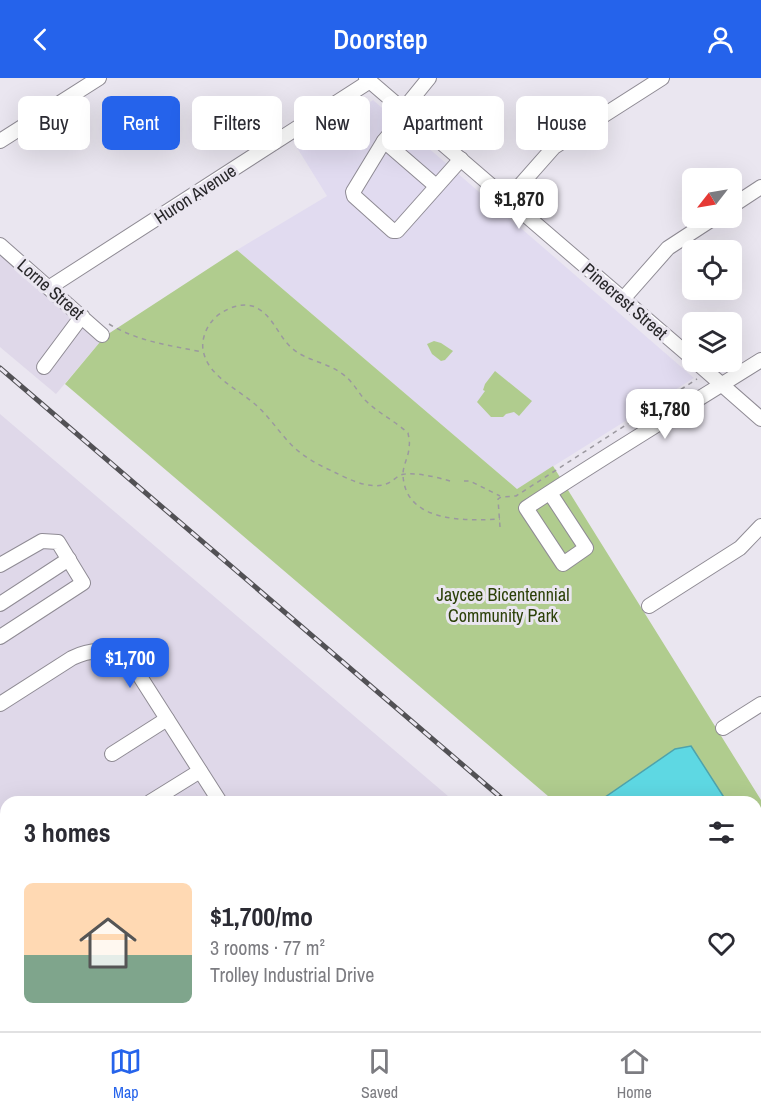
<!DOCTYPE html>
<html lang="en">
<head>
<meta charset="utf-8">
<style>
  :root { --surface:#fff; --page:#f2f2f3; --text:#2b2b33; --muted:#7c7c81; --line:#e1e1e2; --accent:#2563eb }
  body { margin:0; font-family:"Archivo Narrow",sans-serif; background:var(--page); color:var(--text); height:100vh; display:flex; flex-direction:column; font-size:22px; white-space:nowrap }
  * { box-sizing:border-box; margin:0 }
  p { font-size:20px; color:var(--muted) }
  .icon { flex:none; width:33px; height:33px; fill:none; stroke:currentColor; stroke-width:2; stroke-linecap:round; stroke-linejoin:round }
  .map { position:relative; flex:1; overflow:hidden }
  .sheet { position:absolute; left:0px; top:718px; width:762px; height:236px; display:flex; flex-direction:column; background:var(--surface); border-radius:18px 18px 0 0; box-shadow:0 6px 24px #0002 }
  .sheet>* { flex:none }
  .banner { position:absolute; left:18px; top:18px; width:726px; height:54px; display:flex; gap:12px }
  .needle { width:39px; rotate:239deg }
  .buttons { position:absolute; left:682px; top:90px; display:grid; gap:12px }
  .buttons a { display:grid; place-items:center; width:60px; height:60px; border-radius:9px; background:var(--surface); box-shadow:0 6px 24px #0002; font-size:30px }
  .price { position:absolute; translate:-50% -51px; padding:0 14px; border-radius:12px; background:#fff; color:#222; font-size:20px; line-height:39px; filter:drop-shadow(0 2px 3px #0008) }
  .price::after { content:''; position:absolute; left:50%; top:36px; width:18px; height:14px; margin-left:-9px; background:inherit; clip-path:polygon(0 0,100% 0,50% 100%) }
  .price.selected { background:var(--accent); color:#fff }
  ul { padding:0; list-style:none }
  li { display:flex; align-items:center; gap:18px; height:150px; padding:0 24px }
  li+li { border-top:2px solid var(--line) }
  li span { display:grid; place-items:center; flex:none; width:168px; height:120px; border-radius:9px; color:#555 }
  li>.icon { margin-inline-start:auto }
  span .icon { width:72px; height:72px; fill:#fffc; stroke-width:1 }
  li b { font-size:26px }
  h2 { display:flex; justify-content:space-between; align-items:center; height:72px; padding:0 24px; font-size:26px }
  .tag { padding:0 21px; border-radius:9px; background:var(--surface); box-shadow:0 6px 24px #0002; font-size:21px; line-height:54px }
  .tag.selected { background:var(--accent); color:#fff }
  header { display:flex; justify-content:space-between; align-items:center; height:78px; padding:0 24px; background:var(--accent); color:#fff; font-size:27px; font-weight:600 }
  .tabs { display:flex; justify-content:space-around; align-items:center; height:84px; border-top:2px solid var(--line); background:var(--surface); font-size:16px; color:var(--muted) }
  .tabs a { display:grid; justify-items:center; gap:3px }
  .tabs .selected { color:var(--accent) }
  .map>svg:first-child { display:block }
  .built { fill:#dfd8e9 }
  .education { fill:#e1dbf0 }
  .green { fill:#b0cc8e }
  .water { fill:#5ed8e3; stroke:#4ea3ac; stroke-width:1.5 }
  .lines { fill:none; stroke-linecap:round; stroke-linejoin:round }
  .minor-casing { stroke:#8f8b94; stroke-width:16 }
  .path { stroke:#9b989f; stroke-width:1.5; stroke-dasharray:4.5 4.5; stroke-linecap:butt }
  .minor { stroke:#fff; stroke-width:14 }
  .rail-casing { stroke:#525155; stroke-width:5 }
  .rail { stroke:#eae6f0; stroke-width:3; stroke-dasharray:9; stroke-linecap:butt }
  .labels { text-anchor:middle; dominant-baseline:central; stroke-width:6; stroke-linejoin:round; paint-order:stroke }
  .street-label { font-size:18px; fill:#28272a; stroke:#eae6f0 }
  .park-label { font-size:18px; fill:#2c4108; stroke:#eae6f0 }
</style>
</head>
<body>
<header><svg class="icon" aria-label="back" viewBox="0 0 24 24"><path d="M15 5l-7 7 7 7"/></svg>Doorstep<svg class="icon" aria-label="person" viewBox="0 0 24 24"><circle cx="12" cy="8" r="4"/><path d="M4 21q1-7 8-7t8 7"/></svg></header>
<div class="map">
<svg width="761" height="953" viewBox="0 0 761 953">
  <rect width="100%" height="100%" fill="#eae6f0"/>
  <g class="built">
    <polygon points="0,170 105,258 56,316 0,269"/>
    <polygon points="0,336 455,724 6,724 6,948 717,948 723,953 0,953"/>
  </g>
  <polygon class="education" points="373,22 694,300 517,411 237,172 327,118 296,68"/>
  <g class="green">
    <polygon points="237,172 517,411 553,388 761,722 761,901 756,897 756,724 555,724 65,306 105,258"/>
    <polygon points="434,263 441,265 453,273 445,282 441,283 432,276 427,266"/>
    <polygon points="495,293 532,323 519,338 514,334 506,336 503,339 491,339 477,324 485,313 483,312 485,306"/>
  </g>
  <g class="water">
    <polygon points="691,668 727,724 598,724 675,671"/>
    <polygon points="756,770 761,778 761,875 756,871"/>
  </g>
  <g class="lines">
    <g class="minor-casing">
      <g id="minor">
        <polyline points="366,0 693,281"/>
        <polyline points="403,32 429,0"/>
        <polyline points="407,35 384,63 353,114 354,118 393,153 397,153 461,81"/>
        <polyline points="0,63 99,0"/>
        <polyline points="384,63 436,108"/>
        <polyline points="508,121 554,69 662,0"/>
        <polyline points="732,128 761,109"/>
        <polyline points="0,167 102,257"/>
        <polyline points="50,209 370,3"/>
        <polyline points="623,221 668,170 714,140"/>
        <polyline points="696,284 761,341"/>
        <polyline points="44,289 82,238"/>
        <path d="M 550,415 L 586,470 L 563,486 L 526,430 C 603,379 683,331 761,282"/>
        <polyline points="0,487 42,463 58,464 83,505 0,559"/>
        <polyline points="0,526 69,481"/>
        <polyline points="649,528 740,470 761,448"/>
        <path d="M 0,626 L 72,580 C 101,566 119,574 139,597 L 220,724"/>
        <polyline points="723,650 761,626"/>
        <polyline points="112,676 167,641"/>
        <polyline points="150,724 200,693"/>
        <polyline points="0,818 6,815"/>
        <polyline points="361,948 364,953"/>
        <polyline points="407,948 410,953"/>
        <polyline points="431,948 434,953"/>
        <polyline points="33,953 41,948"/>
        <polyline points="108,953 116,948"/>
      </g>
    </g>
    <g class="path">
      <path d="M 109,246 C 139,264 169,267 202,274"/>
      <path d="M 450,403 C 436,399 420,395 405,396 C 398,396 393,404 386,406 C 370,412 348,401 334,394 C 323,389 311,383 302,376 C 284,363 273,342 256,327 C 239,312 210,299 204,276 C 199,261 209,241 223,234 C 232,228 247,224 257,230 C 274,239 279,260 293,271 C 307,283 326,284 341,295 C 352,302 357,313 365,322 C 378,335 395,343 408,355 C 409,360 410,365 409,369 C 409,378 403,387 403,396 C 404,445 466,443 500,441"/>
      <polyline points="464,403 470,403 500,418"/>
      <polyline points="500,449 498,421 501,419 516,418 697,301"/>
    </g>
    <use href="#minor" class="minor"/>
    <g class="rail-casing">
      <g id="rail">
        <polyline points="0,290 506,724"/>
        <polyline points="756,948 761,952"/>
        <polyline points="332,953 340,948"/>
      </g>
    </g>
    <use href="#rail" class="rail"/>
  </g>
  <g class="labels">
    <g class="street-label">
      <text transform="translate(195 116) rotate(-33)">Huron Avenue</text>
      <text transform="translate(51 211) rotate(41)">Lorne Street</text>
      <text transform="translate(625 223) rotate(41)">Pinecrest Street</text>
    </g>
    <g class="park-label">
      <text x="503" y="516">Jaycee Bicentennial<tspan x="503" dy="21">Community Park</tspan></text>
    </g>
  </g>
</svg>
<div class="buttons">
<a><svg class="needle" viewBox="-14 -14 28 28"><path d="M0-13l5 13h-10z" fill="#e53935"/><path d="M0 13l5-13h-10z" fill="#7c7c81"/></svg></a>
<a><svg class="icon" aria-label="locate" viewBox="0 0 24 24"><circle cx="12" cy="12" r="6"/><path d="M12 2v4M12 18v4M2 12h4M18 12h4"/></svg></a>
<a><svg class="icon" aria-label="layers" viewBox="0 0 24 24"><path d="M12 4l9 5-9 5-9-5zM3 14l9 5 9-5"/></svg></a>
</div>
<b class="price" style="left:519px;top:152px">$1,870</b>
<b class="price" style="left:665px;top:362px">$1,780</b>
<b class="price selected" style="left:130px;top:611px">$1,700</b>
<div class="banner">
<a class="tag">Buy</a>
<a class="tag selected">Rent</a>
<a class="tag">Filters</a>
<a class="tag">New</a>
<a class="tag">Apartment</a>
<a class="tag">House</a>
</div>
<section class="sheet">
<h2>3 homes<svg class="icon" aria-label="filters" viewBox="0 0 24 24"><path d="M4 7h16M4 17h16"/><circle cx="9" cy="7" r="2"/><circle cx="15" cy="17" r="2"/></svg></h2>
<ul>
<li><span style="background:linear-gradient(#ffd9b3 60%,#7fa58c 0)"><svg class="icon" aria-label="home" viewBox="0 0 24 24"><path d="M3 11l9-7 9 7M6 9v11h12V9"/></svg></span><div><b>$1,700/mo</b><p>3 rooms · 77 m²</p><p>Trolley Industrial Drive</p></div><svg class="icon" aria-label="heart" viewBox="0 0 24 24"><path d="M12 20l-8-8c-3-5 5-10 8-4 3-6 11-1 8 4z"/></svg></li>
</ul>
</section>
</div>
<nav class="tabs">
<a class="selected"><svg class="icon" aria-label="map" viewBox="0 0 24 24"><path d="M3 6l6-2 6 2 6-2v14l-6 2-6-2-6 2zM9 4v14M15 6v14"/></svg>Map</a>
<a><svg class="icon" aria-label="saved" viewBox="0 0 24 24"><path d="M7 4h10v16l-5-4-5 4z"/></svg>Saved</a>
<a><svg class="icon" aria-label="home" viewBox="0 0 24 24"><path d="M3 11l9-7 9 7M6 9v11h12V9"/></svg>Home</a>
</nav>
</body>
</html>
